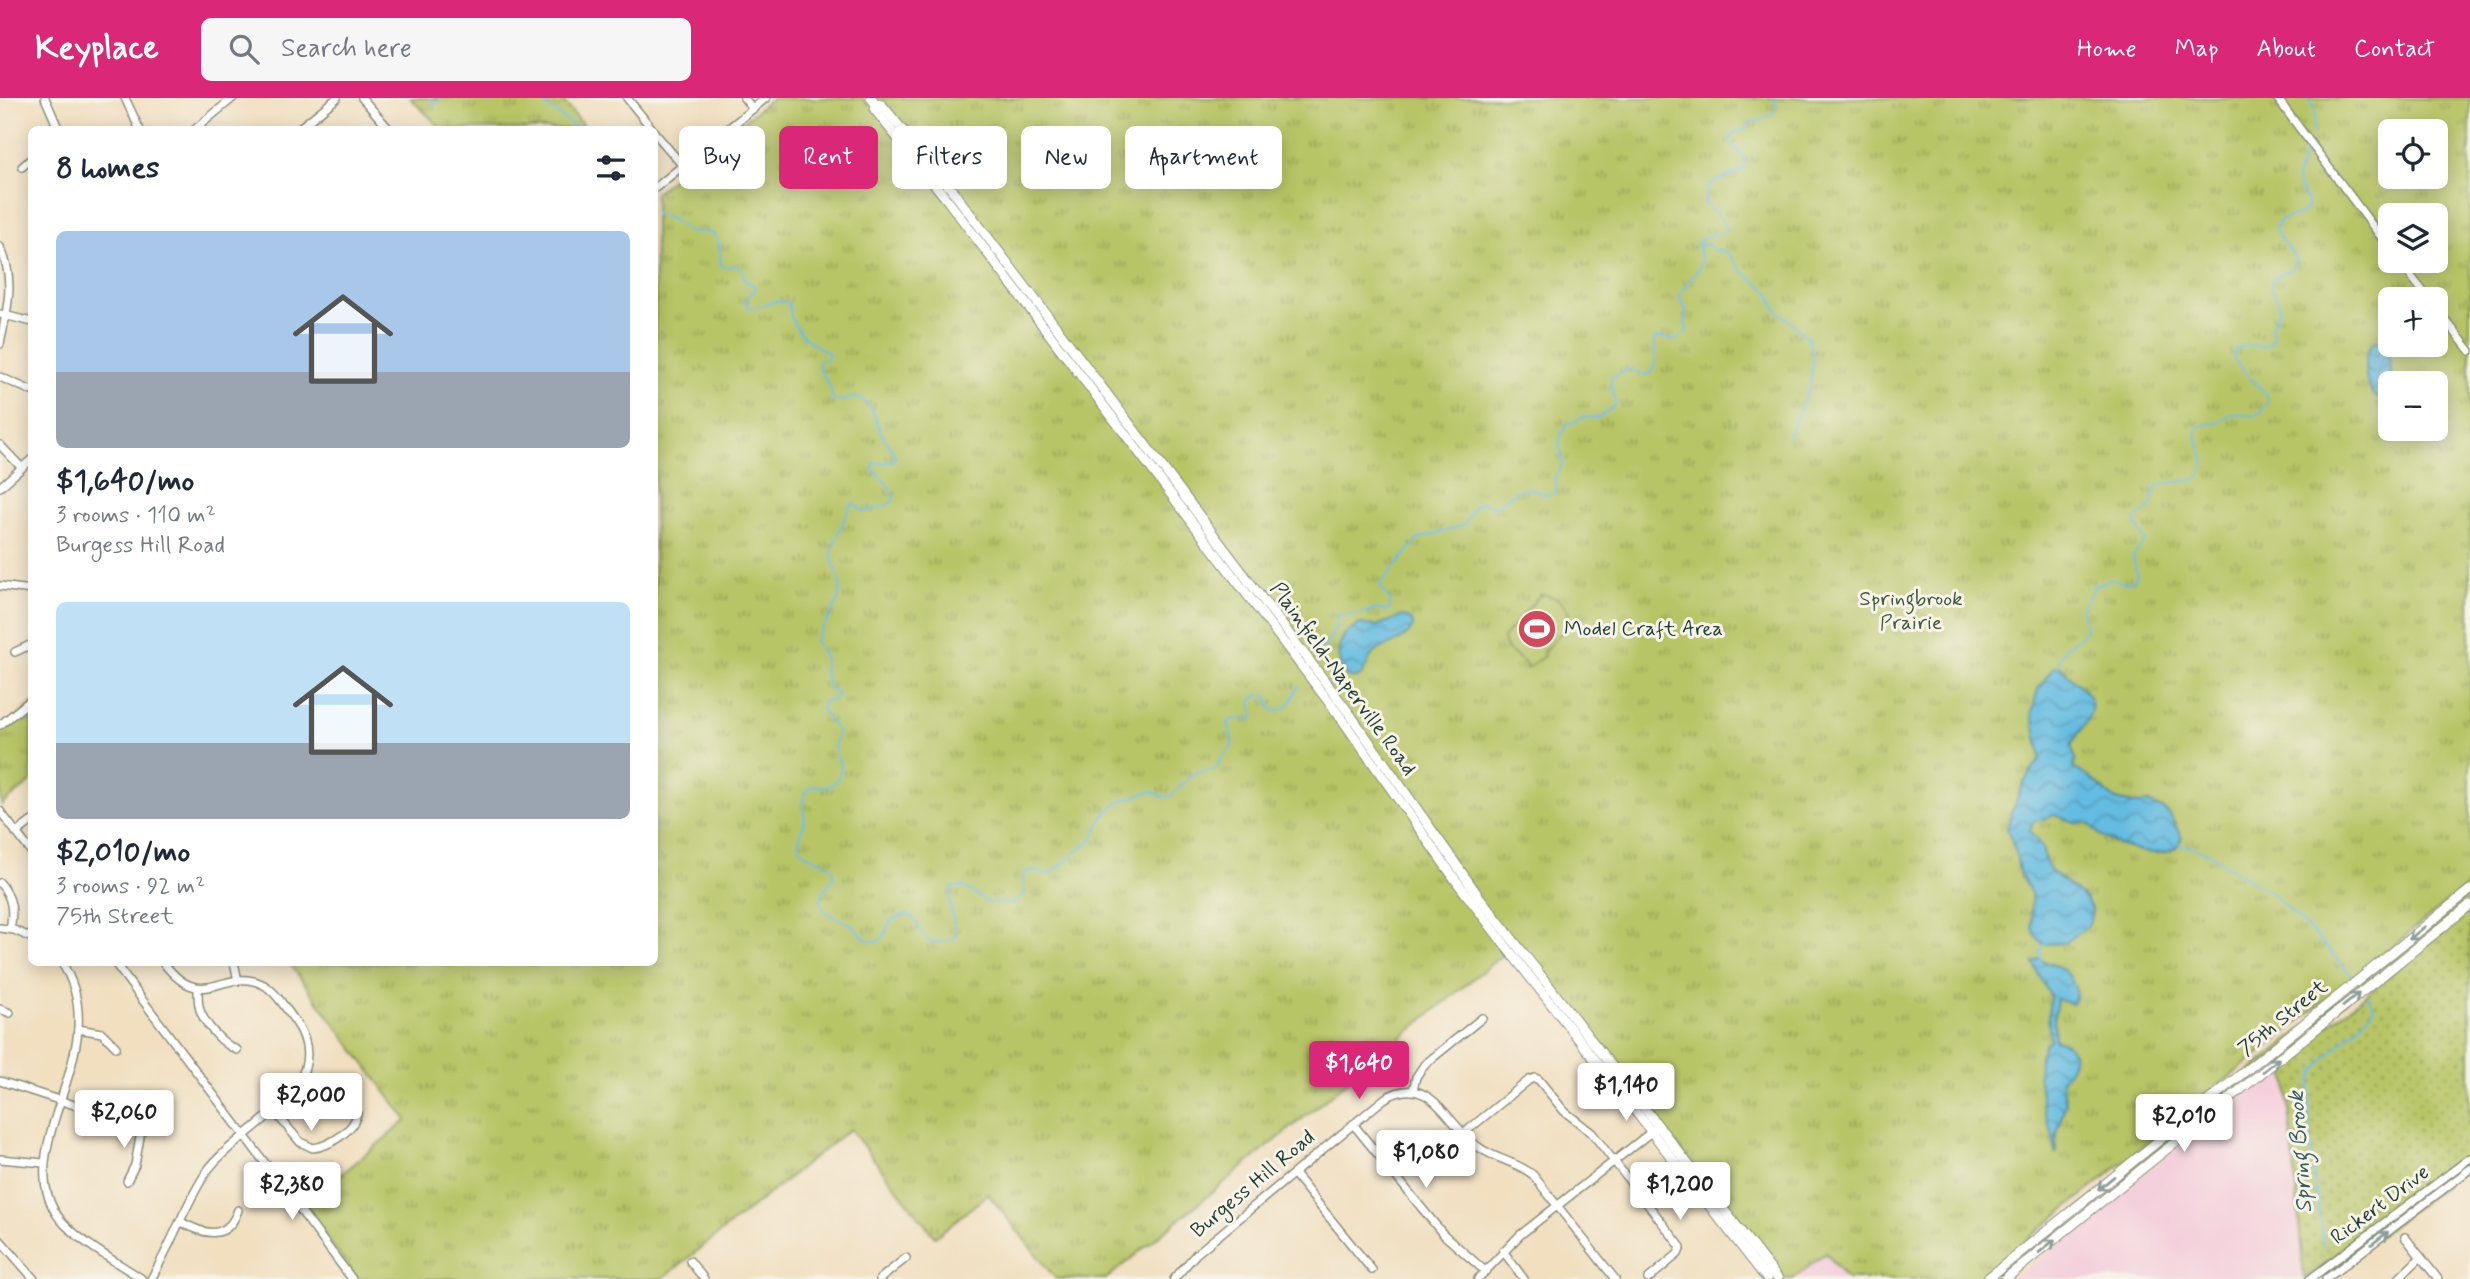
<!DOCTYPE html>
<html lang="en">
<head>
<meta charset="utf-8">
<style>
  :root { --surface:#fff; --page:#f6f6f7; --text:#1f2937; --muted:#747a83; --accent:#db2777 }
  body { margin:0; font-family:Mynerve,sans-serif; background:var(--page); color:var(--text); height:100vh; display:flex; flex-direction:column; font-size:26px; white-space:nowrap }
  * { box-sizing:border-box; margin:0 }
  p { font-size:23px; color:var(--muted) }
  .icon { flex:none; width:38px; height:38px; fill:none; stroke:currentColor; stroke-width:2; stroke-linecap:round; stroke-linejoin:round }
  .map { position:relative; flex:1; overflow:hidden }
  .side { position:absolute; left:28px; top:28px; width:630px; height:840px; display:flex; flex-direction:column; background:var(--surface); border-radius:10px; box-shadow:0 4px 18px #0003 }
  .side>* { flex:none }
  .hud { position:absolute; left:679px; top:28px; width:665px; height:63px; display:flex; gap:14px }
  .fabs { position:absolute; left:2378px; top:21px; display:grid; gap:14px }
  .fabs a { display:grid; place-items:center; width:70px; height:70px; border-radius:10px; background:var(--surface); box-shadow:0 4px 18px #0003; font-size:35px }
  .price { position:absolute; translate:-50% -60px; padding:0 16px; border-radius:7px; background:#fff; color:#222; font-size:23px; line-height:46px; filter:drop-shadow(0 2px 4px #0008) }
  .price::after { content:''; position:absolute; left:50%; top:42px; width:21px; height:16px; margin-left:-10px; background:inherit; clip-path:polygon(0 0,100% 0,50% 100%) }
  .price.active { background:var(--accent); color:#fff }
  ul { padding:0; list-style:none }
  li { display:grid; align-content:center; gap:14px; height:371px; padding:0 28px }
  li span { display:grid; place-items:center; height:217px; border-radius:10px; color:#555 }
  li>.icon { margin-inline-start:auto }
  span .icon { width:126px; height:126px; fill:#fffc; stroke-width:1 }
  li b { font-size:30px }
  h2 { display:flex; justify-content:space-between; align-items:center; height:84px; padding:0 28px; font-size:30px }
  .tag { padding:0 24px; border-radius:10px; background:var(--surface); box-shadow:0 4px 18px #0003; font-size:24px; line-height:63px }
  .tag.active { background:var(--accent); color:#fff }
  header { display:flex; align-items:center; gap:42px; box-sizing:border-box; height:98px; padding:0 35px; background:var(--accent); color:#fff }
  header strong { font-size:33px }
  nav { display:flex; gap:38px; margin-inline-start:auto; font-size:24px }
  .search { width:490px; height:63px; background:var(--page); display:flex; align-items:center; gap:18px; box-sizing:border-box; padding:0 24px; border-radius:10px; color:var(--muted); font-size:26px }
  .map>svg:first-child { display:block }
  .built { fill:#f4cfdc }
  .grass { fill:url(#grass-dots); stroke:#6c814d; stroke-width:2 }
  .park { fill:url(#park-tufts); stroke:#6c814d; stroke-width:2; fill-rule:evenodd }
  .garden { fill:#b8c566; stroke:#6c814d; stroke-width:2 }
  .water { fill:url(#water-waves); stroke:#427c8a; stroke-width:2 }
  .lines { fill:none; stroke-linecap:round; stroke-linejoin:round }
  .stream { stroke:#64bce1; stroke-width:2 }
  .minor-casing { stroke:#888e7a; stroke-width:10 }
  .major-casing { stroke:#888e7a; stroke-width:11 }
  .minor { stroke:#fff; stroke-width:7 }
  .major { stroke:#fff; stroke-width:9 }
  .oneway { stroke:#8f9e9a }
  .labels { text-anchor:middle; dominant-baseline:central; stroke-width:6; stroke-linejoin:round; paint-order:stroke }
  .park-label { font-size:21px; fill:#3e583e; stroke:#f7f3e8 }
  .poi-label { font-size:21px; fill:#1f3d34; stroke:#f7f3e8; text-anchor:start }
  .street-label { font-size:21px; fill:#1f3d34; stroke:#f7f3e8 }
  .water-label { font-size:23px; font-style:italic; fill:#305d5f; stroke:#f7f3e8 }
</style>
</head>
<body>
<header>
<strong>Keyplace</strong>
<div class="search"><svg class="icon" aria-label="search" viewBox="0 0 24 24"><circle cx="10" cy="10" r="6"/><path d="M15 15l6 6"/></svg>Search here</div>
<nav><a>Home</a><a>Map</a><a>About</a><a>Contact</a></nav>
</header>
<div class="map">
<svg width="2470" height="1181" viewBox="0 0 2470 1181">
  <defs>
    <pattern id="grass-dots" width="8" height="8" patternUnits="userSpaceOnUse" patternTransform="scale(1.75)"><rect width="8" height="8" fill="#b8c566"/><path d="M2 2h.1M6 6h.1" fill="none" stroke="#95a155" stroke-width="1.8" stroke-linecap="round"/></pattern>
    <pattern id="park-tufts" width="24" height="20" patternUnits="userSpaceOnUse" patternTransform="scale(1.75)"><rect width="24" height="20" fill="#b8c566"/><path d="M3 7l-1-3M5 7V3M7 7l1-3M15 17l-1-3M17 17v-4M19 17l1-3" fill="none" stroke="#95a155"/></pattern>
    <pattern id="water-waves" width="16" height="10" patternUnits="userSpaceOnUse" patternTransform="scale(1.75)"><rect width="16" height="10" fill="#64bce1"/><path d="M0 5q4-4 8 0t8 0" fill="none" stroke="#529ab7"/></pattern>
  </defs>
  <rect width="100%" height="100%" fill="#f7f3e8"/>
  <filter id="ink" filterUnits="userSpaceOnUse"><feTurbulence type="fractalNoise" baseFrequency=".0143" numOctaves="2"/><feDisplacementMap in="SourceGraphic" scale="14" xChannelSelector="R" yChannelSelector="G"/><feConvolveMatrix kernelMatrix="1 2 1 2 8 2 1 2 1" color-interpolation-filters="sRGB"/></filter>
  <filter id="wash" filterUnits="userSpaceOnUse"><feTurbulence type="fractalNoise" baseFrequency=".00686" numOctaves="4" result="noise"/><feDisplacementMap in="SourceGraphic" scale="28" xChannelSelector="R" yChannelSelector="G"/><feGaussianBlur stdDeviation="1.57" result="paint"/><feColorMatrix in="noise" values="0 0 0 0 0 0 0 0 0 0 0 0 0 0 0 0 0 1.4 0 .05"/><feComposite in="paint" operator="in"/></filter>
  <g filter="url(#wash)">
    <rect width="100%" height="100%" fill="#f1dfc0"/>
    <g class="built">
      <polygon points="2285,962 2304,1181 2013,1181 2191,1038"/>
      <polygon points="1826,1154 1847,1181 1793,1181"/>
    </g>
    <g class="grass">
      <polygon points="2470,796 2470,803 2001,1181 1991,1181"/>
      <polygon points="2470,812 2470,1055 2304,1181 2285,962"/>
      <polygon points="2470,1064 2440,1091 2342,1166 2322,1181 2316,1181"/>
    </g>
    <g class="park">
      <polygon points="410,0 560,0 587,31 442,31"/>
      <path d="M 772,0 L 862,0 L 868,7 L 876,0 L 2470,0 L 2470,786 L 1978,1181 L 1847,1181 L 1826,1155 L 1793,1181 L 1782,1181 L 1518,844 L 1106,1181 L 1056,1181 L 988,1096 L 935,1139 L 850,1031 L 662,1181 L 357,1181 L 303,1108 L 407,1022 L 289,865 L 654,864 L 655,95 ZM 2390,33 L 2436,33 L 2436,79 L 2390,79 ZM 2390,117 L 2436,117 L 2436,163 L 2390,163 ZM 2390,201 L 2436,201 L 2436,247 L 2390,247 ZM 2390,285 L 2436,285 L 2436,331 L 2390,331 Z"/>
      <polygon points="31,607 31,684 1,707 0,635"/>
    </g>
    <path class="garden" d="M 1540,497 C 1548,496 1554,499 1561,504 C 1582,522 1554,540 1543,554 L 1544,558 L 1527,570 C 1523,558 1503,555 1503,540 Z"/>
    <g class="water">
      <path d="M 2374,243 L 2382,244 C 2391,258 2396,287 2385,301 L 2373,297 C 2364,283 2361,257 2374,243 Z"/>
      <path d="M 1403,518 L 1412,523 L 1413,528 C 1407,544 1385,545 1373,556 C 1363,566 1368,582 1349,580 C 1337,567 1335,552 1345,536 L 1360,526 L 1376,528 Z"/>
      <path d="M 2058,568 C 2066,571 2068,577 2074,582 C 2107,609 2086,620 2071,648 L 2076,661 L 2073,670 L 2086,677 L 2116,702 L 2134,706 L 2148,705 L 2163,711 L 2170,717 L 2182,740 C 2173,768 2120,750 2103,739 C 2096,735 2093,728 2086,724 L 2079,726 L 2054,717 L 2033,724 L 2030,734 L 2043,750 L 2045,763 L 2051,773 L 2086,801 L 2092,813 L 2089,827 L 2065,845 L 2044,846 L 2037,840 L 2032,830 L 2031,795 L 2019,774 L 2016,755 L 2007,731 L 2010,718 L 2024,684 L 2041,660 L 2032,614 L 2038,591 L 2054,569 Z"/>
      <path d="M 2039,861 C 2046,865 2054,866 2061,870 C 2072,878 2081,894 2072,906 L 2057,901 L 2054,919 L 2055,942 C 2082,947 2075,968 2061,982 L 2066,1004 L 2057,1036 L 2056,1056 C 2053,1049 2054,1042 2052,1035 C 2043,1012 2030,965 2046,944 L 2050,943 L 2048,918 L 2050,898 L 2033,865 Z"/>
    </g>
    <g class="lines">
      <g class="stream">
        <polyline points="430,0 436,7 440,0"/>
        <polyline points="485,0 491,5 495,0"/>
        <polyline points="542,0 546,8 580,32"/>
        <polyline points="2309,0 2315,14 2313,37"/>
        <path d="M 654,114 L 673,122 L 689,134 L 708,134 L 715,137 L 719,145 L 721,167 L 725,169 L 737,167 L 743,173 L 744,182 L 754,187 L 755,192 L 745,201 L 748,209 C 763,212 772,198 788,205 C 790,210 789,216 792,221 C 801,241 812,245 829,255 L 828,261 L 820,263 L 818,269 L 830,289 L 833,303 C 842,305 851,298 860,301 C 874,306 876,327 883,338 C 886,345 892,350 895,357 L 893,364 L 876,365 L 872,370 L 887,386 L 894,399 C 890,412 875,408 864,414 L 854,405 L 849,409 C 845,423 834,441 832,455 C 831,465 839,477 840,487 C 842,507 823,526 815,542 L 825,561 L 824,572 L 828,588 L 838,597 L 836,601 L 824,603 L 821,611 L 838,635 L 834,649 L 841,669 L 838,681 L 829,689 L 812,688 C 796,703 806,709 804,725 C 802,733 799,740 798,747 C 806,763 828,760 833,772 C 837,783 825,788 822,796 C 814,817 843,820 853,828 C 859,833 862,839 869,843 L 879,843 L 884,838 L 891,822 L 907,816 L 915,821 C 925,843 924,848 952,842 L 956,836 L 949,802 L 953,789 L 964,789 L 987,804 L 1014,805 L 1025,795 L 1023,780 L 1026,774 C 1036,770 1043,779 1052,775 L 1094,739 L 1102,720 L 1113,708 L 1123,702 L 1152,693 L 1163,699 L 1170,699 L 1194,675 L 1216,671 L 1221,661 L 1233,646 L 1228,624 L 1234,621 L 1253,622 L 1254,617 L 1251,605 C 1254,597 1260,595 1267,598 L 1272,612 C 1289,616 1292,600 1299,588"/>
        <polyline points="1699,150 1702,146 1707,146 1715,153 1721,151 1732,159 1741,172 1769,194 1776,211 1809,241 1813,261 1810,288 1788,339"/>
        <path d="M 1324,557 L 1323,551 L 1334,534 L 1337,518 L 1364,515 L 1374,511 L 1389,513 L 1390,503 L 1380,488 L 1381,485 L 1419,441 L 1464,427 C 1471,418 1469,410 1481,404 L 1496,408 C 1518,393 1520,382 1546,397 L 1556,394 L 1557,388 L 1554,381 L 1563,366 L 1559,346 L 1561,337 L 1567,327 L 1583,319 L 1598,320 L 1615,308 C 1617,298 1609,290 1611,280 L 1628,271 L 1643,277 L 1651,276 L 1655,268 L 1655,241 L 1660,239 L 1674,243 L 1685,236 L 1687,231 L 1685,224 L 1686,213 L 1679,197 L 1699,170 L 1701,162 L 1697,146 C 1704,134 1716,140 1726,132 L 1724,124 L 1704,104 L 1709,86 L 1743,72 L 1745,68 L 1744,59 L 1730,44 L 1730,40 L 1736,34 L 1746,31 L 1751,24 C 1763,21 1775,20 1777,6 L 1773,0"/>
        <path d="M 2058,568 C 2063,542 2076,547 2084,533 C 2088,525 2080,519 2082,511 C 2083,503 2092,494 2095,487 L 2113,481 C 2124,484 2129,490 2137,477 L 2133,458 L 2145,443 L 2136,426 L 2136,421 L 2152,409 L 2154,392 C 2167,378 2191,389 2200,377 C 2212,359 2193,347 2197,330 C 2204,325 2211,326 2219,324 C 2225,322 2227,316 2234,316 C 2251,315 2255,325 2268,304 C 2266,285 2216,261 2240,249 C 2253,243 2265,256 2274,240 L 2271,228 L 2280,210 L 2278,202 L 2271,191 L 2271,183 C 2278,174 2291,175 2296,164 C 2293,151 2279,143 2275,131 L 2280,122 L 2299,117 L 2307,110 L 2307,104 L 2296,81 L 2306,52"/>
        <polyline points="2180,746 2210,755 2224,766 2272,795 2315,837 2351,877"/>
        <polyline points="2041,862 2040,855 2044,846"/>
        <path d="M 2323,1149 C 2320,1116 2300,1000 2314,976 C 2328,953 2353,936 2370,916 L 2374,910 L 2368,898"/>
      </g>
    </g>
  </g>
  <g filter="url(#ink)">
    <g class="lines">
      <g class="minor-casing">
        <g id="minor">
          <polyline points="45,0 59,32"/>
          <polyline points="125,0 140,32"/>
          <polyline points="362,0 390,32"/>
          <polyline points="627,0 653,32"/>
          <polyline points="744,0 753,11"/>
          <polyline points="2277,0 2390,151"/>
          <polyline points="194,32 233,0"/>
          <polyline points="297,32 337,0"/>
          <polyline points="654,34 683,68"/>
          <polyline points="22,69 32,60"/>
          <polyline points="654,91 766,0"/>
          <path d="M 0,149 C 16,182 7,212 0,246"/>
          <polyline points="2399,163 2429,201"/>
          <polyline points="2436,210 2470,253"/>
          <polyline points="0,216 32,224"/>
          <polyline points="0,279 32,293"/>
          <polyline points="0,347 21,369"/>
          <polyline points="0,389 32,361"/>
          <polyline points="0,488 32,492"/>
          <polyline points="15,554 32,546"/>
          <polyline points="0,627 32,601"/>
          <polyline points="0,713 32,755"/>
          <polyline points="16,735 32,723"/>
          <path d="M 0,785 C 12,799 14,813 10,831"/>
          <polyline points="0,830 14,832 32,840"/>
          <path d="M 61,864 C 120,950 5,1050 60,1121 C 79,1144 117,1164 142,1181"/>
          <polyline points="114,864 352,1181"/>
          <polyline points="234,864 238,883"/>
          <path d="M 198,890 C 198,896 198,902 199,908 C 202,924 222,946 237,952"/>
          <polyline points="0,911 10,915"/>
          <polyline points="78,931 102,935 116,949"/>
          <polyline points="0,983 136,1027 149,1027 166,1017"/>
          <polyline points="1413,992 1416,979 1424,967 1482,920"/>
          <path d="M 275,1014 L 300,1044 L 313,1050 C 330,1048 355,1032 357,1015"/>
          <polyline points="1353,1026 1443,1136 1485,1173"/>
          <polyline points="1463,1036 1529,982 1535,980 1539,982 1564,1013 1592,1035 1681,1149 1678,1156 1648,1181"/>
          <polyline points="0,1061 44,1065"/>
          <polyline points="1294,1076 1372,1172"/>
          <polyline points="127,1083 135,1067 142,1028"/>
          <path d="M 181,1124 C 203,1136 227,1144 238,1112"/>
          <polyline points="2405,1139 2438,1181"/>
          <polyline points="0,1142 34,1181"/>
          <polyline points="1503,1153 1524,1181"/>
          <polyline points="690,1163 704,1181"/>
          <path d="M 151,1181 C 172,1146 185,1105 208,1072 C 238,1030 342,989 295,923 C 286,911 277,895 264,887 C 224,866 203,918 163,864"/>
          <polyline points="880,1181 906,1160"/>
          <path d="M 1174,1181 L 1196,1156 L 1384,1001 C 1431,971 1447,1029 1480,1050 C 1497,1062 1518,1064 1533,1077 L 1615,1181"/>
          <polyline points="1478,1181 1520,1137 1655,1031"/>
          <polyline points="2310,1181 2470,1060"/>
          <polyline points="2326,1181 2470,1071"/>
          <polyline points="2398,1181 2421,1159"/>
        </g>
      </g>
      <g class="major-casing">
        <g id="major">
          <polyline points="871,0 876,6 875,12 948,103 1341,620 1457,784 1508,851 1767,1181"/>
          <polyline points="876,6 882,7 955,96 1349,615 1477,796 1778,1181"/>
          <polyline points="1987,1181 2470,792"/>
          <polyline points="2005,1181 2470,807"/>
        </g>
      </g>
      <use href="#minor" class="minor"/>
      <use href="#major" class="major"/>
    </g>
    <defs><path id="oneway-shaft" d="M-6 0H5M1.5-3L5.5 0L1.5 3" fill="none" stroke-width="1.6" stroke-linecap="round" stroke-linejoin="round" transform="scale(1.75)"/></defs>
    <g class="oneway">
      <use href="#oneway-shaft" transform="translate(2417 835) rotate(141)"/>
      <use href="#oneway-shaft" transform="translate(2351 902) rotate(-39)"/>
      <use href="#oneway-shaft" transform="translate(2271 967) rotate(-39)"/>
      <use href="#oneway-shaft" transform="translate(2106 1085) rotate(141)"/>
      <use href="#oneway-shaft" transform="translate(2380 1140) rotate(-37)"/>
      <use href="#oneway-shaft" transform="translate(2047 1148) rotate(-39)"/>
    </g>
  </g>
  <defs>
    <g id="stadium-disc" transform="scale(2.0125)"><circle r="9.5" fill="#d1495b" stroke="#f7f3e8"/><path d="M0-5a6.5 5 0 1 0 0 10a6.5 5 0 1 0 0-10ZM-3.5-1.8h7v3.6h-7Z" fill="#fff"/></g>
  </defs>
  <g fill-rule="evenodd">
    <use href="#stadium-disc" x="1537" y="531"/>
  </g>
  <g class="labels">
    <g class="park-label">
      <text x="1911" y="501">Springbrook<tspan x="1911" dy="24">Prairie</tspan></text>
    </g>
    <g class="poi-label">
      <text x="1564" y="531">Model Craft Area</text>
    </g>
    <g class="street-label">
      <text transform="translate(1343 581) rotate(54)">Plainfield-Naperville Road</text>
      <text transform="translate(2283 920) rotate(-39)">75th Street</text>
      <text transform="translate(1253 1086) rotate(-40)">Burgess Hill Road</text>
      <text transform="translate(2380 1107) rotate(-37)">Rickert Drive</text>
    </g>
    <g class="water-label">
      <text transform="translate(2301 1054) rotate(-94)">Spring Brook</text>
    </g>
  </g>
</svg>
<div class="fabs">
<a><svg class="icon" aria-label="locate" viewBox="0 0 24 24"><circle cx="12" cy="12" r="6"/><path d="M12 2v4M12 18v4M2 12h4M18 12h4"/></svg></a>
<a><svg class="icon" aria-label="layers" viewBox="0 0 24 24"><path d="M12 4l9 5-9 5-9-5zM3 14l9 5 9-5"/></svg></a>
<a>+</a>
<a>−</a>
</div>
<b class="price active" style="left:1359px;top:1003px">$1,640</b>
<b class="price" style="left:1626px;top:1025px">$1,140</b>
<b class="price" style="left:311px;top:1035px">$2,000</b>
<b class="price" style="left:124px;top:1052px">$2,060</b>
<b class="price" style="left:2184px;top:1056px">$2,010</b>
<b class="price" style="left:1426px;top:1092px">$1,080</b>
<b class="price" style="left:292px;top:1124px">$2,380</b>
<b class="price" style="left:1680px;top:1124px">$1,200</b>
<div class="hud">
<a class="tag">Buy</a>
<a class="tag active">Rent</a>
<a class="tag">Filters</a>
<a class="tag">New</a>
<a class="tag">Apartment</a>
</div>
<section class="side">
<h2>8 homes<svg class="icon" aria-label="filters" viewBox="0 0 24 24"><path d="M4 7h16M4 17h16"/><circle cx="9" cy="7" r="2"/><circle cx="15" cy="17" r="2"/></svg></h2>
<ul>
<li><span style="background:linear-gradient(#a9c7e8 65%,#9aa5b1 0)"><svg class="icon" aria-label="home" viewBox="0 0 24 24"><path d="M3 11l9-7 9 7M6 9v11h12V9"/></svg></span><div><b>$1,640/mo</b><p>3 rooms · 110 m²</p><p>Burgess Hill Road</p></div></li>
<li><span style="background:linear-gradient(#bfe0f5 65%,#9aa5b1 0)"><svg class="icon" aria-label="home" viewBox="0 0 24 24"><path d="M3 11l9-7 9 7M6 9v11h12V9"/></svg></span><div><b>$2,010/mo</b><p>3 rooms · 92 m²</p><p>75th Street</p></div></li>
</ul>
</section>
</div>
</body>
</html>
